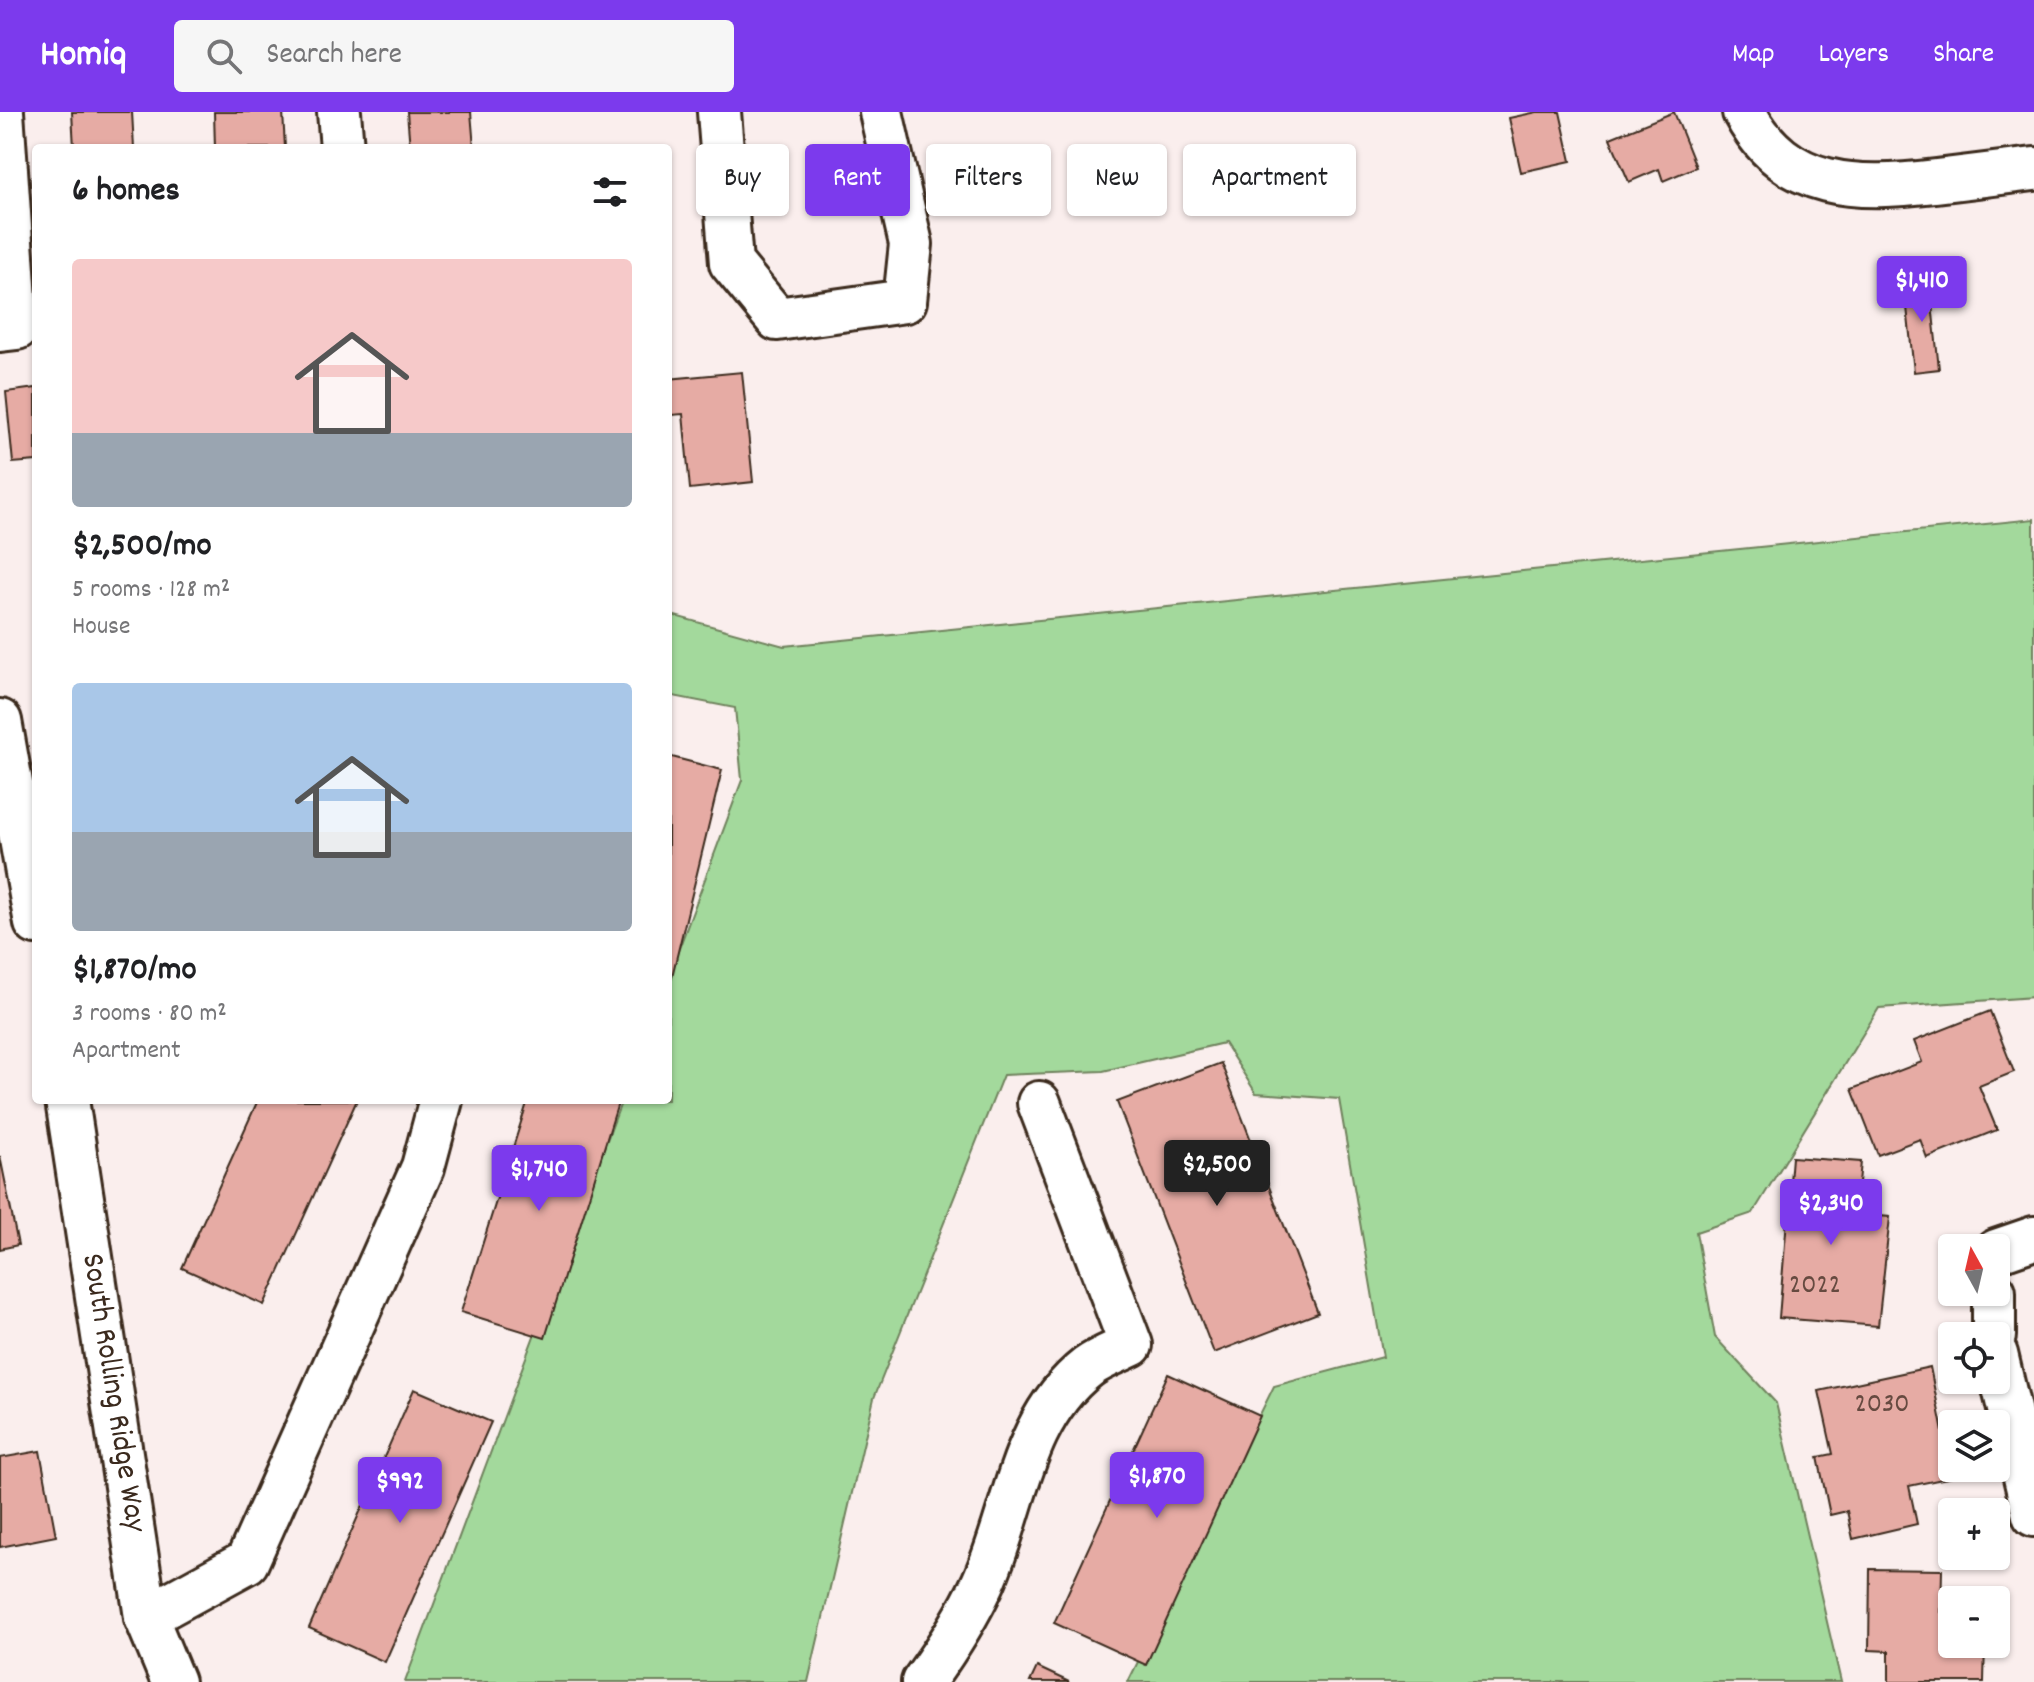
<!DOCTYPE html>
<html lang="en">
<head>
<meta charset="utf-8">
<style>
  :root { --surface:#fff; --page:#f6f6f6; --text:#202124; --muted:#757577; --accent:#7c3aed }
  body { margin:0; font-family:Dekko,sans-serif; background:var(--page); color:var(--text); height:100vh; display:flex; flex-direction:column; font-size:30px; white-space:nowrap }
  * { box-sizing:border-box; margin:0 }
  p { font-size:26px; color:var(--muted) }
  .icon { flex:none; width:44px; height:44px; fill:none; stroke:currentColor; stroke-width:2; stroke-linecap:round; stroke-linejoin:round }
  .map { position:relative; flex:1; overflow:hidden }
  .side { position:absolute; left:32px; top:32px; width:640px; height:960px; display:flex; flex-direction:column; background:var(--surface); border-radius:8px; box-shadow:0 2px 6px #0004 }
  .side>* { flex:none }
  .top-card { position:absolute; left:696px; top:32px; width:760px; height:72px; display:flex; gap:16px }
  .needle { width:52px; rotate:352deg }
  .fabs { position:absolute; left:1938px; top:1122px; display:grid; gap:16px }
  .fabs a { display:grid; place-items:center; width:72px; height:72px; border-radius:8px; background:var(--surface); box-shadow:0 2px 6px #0004; font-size:40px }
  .price { position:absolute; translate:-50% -68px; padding:0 18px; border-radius:8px; background:var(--accent); color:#fff; font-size:26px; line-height:52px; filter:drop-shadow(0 2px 4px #0008) }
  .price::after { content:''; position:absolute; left:50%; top:48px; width:24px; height:18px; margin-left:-12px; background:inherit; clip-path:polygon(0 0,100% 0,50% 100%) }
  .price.current { background:#222; color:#fff }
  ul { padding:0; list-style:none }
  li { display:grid; align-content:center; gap:16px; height:424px; padding:0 40px }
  li span { display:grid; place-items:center; height:248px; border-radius:8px; color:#555 }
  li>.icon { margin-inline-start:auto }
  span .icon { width:144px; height:144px; fill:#fffc; stroke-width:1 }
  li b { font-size:34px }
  h2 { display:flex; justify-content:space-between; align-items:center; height:96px; padding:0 40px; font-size:34px }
  .tag { padding:0 28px; border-radius:8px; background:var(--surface); box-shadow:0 2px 6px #0004; font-size:28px; line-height:72px }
  .tag.current { background:var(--accent); color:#fff }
  header { display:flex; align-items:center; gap:48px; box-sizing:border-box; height:112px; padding:0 40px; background:var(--accent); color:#fff }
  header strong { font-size:38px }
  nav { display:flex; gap:44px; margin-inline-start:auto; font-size:28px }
  .search { width:560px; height:72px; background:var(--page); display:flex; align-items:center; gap:20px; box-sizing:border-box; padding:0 28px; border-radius:8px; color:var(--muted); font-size:30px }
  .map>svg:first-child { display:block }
  .green { fill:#a3d99c; stroke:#6f825d; stroke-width:2 }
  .building { fill:#e6aba4; stroke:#3b2a1e; stroke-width:2 }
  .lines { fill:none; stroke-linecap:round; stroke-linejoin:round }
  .minor-casing { stroke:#3b2a1e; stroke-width:48 }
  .minor { stroke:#fff; stroke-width:42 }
  .labels { text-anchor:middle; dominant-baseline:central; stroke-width:8; stroke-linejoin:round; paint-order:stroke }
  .number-label { font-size:28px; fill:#664a40 }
  .street-label { font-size:32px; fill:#3b2a1e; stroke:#fff }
</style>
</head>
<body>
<header>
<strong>Homiq</strong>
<div class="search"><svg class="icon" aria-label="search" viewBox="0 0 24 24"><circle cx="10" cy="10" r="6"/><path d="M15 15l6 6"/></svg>Search here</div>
<nav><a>Map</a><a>Layers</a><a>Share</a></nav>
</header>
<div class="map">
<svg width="2034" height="1570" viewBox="0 0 2034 1570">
  <rect width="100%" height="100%" fill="#faeeed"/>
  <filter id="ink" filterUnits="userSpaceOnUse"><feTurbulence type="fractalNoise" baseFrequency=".0125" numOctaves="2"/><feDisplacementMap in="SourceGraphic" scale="16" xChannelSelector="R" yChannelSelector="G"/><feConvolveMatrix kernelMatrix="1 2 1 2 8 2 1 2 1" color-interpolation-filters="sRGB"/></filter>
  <g filter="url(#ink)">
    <polygon class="green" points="2034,407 2034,885 1879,896 1753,1101 1696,1120 1715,1225 1776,1291 1841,1570 1128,1570 1274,1274 1383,1245 1339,987 1256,981 1224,931 1103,959 1003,963 874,1286 808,1570 405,1570 622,988 668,988 668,866 742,668 735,596 668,583 668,502 784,534"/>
    <g class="building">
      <polygon points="72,0 132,0 134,36 74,36"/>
      <polygon points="214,0 283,0 285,36 215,36"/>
      <polygon points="407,0 471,0 474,36 410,36"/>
      <polygon points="1537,0 1560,0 1571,49 1521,60 1509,6"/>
      <polygon points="1674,0 1696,55 1663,69 1659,57 1629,70 1610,26"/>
      <polygon points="1929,164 1939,257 1914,260 1904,167"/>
      <polygon points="742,260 753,370 690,377 683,302 671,303 668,267"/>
      <polygon points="36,276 36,349 13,351 6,280"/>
      <polygon points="668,644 722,658 668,881"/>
      <polygon points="1990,899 2014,960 1979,974 1997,1018 1927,1046 1920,1027 1878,1043 1852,977 1922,950 1914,929"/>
      <polygon points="1221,951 1318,1201 1214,1241 1117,990"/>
      <polygon points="258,988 357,988 264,1193 182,1156"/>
      <polygon points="528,988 609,988 618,991 545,1226 461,1200"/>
      <polygon points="0,1044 18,1133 0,1137"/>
      <polygon points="1792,1045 1861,1050 1856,1102 1890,1105 1878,1214 1779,1206"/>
      <polygon points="1930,1255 1952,1365 1909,1374 1917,1412 1853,1427 1847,1399 1830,1403 1818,1345 1833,1342 1819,1279"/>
      <polygon points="1168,1262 1260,1304 1146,1553 1054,1511"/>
      <polygon points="414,1277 491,1310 385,1550 309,1516"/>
      <polygon points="40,1339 56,1424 0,1435 0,1346"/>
      <polygon points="1870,1457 1942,1458 1941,1500 1952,1500 1952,1532 1985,1532 1984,1570 1889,1570 1889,1539 1869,1538"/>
      <polygon points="1037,1555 1069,1570 1030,1570"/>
    </g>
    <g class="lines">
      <g class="minor-casing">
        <g id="minor">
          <polyline points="339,0 342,36"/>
          <polyline points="719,0 731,151 777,207 905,189 911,132 881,0"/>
          <path d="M 1744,0 C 1786,80 1858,78 1936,69 C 1969,65 2001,61 2034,57"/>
          <polyline points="0,218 17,216 2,0"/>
          <polyline points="0,609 36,811"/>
          <polyline points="67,988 146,1505 173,1570"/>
          <polyline points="1996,1139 2034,1126"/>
          <polyline points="1994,1224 1994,1180"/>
          <polyline points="1996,1242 2034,1403"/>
          <polyline points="146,1505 247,1450 423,1055 441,988"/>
          <path d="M 923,1570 C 946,1538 967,1506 983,1471 C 1016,1398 1020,1308 1088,1255 C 1100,1246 1117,1240 1131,1233 L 1039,991"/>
        </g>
      </g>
      <use href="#minor" class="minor"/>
    </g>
  </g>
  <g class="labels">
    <g class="number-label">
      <text x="1815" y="1175">2022</text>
      <text x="1882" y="1294">2030</text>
    </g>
    <g class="street-label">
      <text transform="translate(112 1281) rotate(81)">South Rolling Ridge Way</text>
    </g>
  </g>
</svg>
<div class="fabs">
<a><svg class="needle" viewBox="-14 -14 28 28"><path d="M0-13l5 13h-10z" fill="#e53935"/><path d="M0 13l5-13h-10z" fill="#757577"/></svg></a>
<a><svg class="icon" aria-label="locate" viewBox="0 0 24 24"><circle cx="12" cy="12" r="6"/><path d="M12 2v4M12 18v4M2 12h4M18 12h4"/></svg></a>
<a><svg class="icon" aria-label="layers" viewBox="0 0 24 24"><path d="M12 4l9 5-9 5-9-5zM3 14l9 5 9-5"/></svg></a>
<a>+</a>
<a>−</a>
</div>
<b class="price" style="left:1922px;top:212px">$1,410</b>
<b class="price current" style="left:1217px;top:1096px">$2,500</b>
<b class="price" style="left:539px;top:1101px">$1,740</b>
<b class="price" style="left:1831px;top:1135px">$2,340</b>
<b class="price" style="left:1157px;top:1408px">$1,870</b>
<b class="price" style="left:400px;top:1413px">$992</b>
<div class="top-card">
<a class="tag">Buy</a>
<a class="tag current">Rent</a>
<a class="tag">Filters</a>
<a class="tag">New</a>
<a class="tag">Apartment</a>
</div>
<section class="side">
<h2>6 homes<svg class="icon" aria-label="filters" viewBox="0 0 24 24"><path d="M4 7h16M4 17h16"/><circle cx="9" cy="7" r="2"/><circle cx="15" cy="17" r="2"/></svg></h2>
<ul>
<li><span style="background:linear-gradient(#f6c9c9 70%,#9aa5b1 0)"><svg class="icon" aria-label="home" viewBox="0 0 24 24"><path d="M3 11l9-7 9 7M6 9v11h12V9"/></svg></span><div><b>$2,500/mo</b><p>5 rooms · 128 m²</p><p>House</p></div></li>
<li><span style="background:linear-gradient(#a9c7e8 60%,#9aa5b1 0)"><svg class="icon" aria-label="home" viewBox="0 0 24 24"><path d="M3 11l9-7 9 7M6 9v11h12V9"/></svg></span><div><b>$1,870/mo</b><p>3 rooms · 80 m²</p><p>Apartment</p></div></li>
</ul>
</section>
</div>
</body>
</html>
